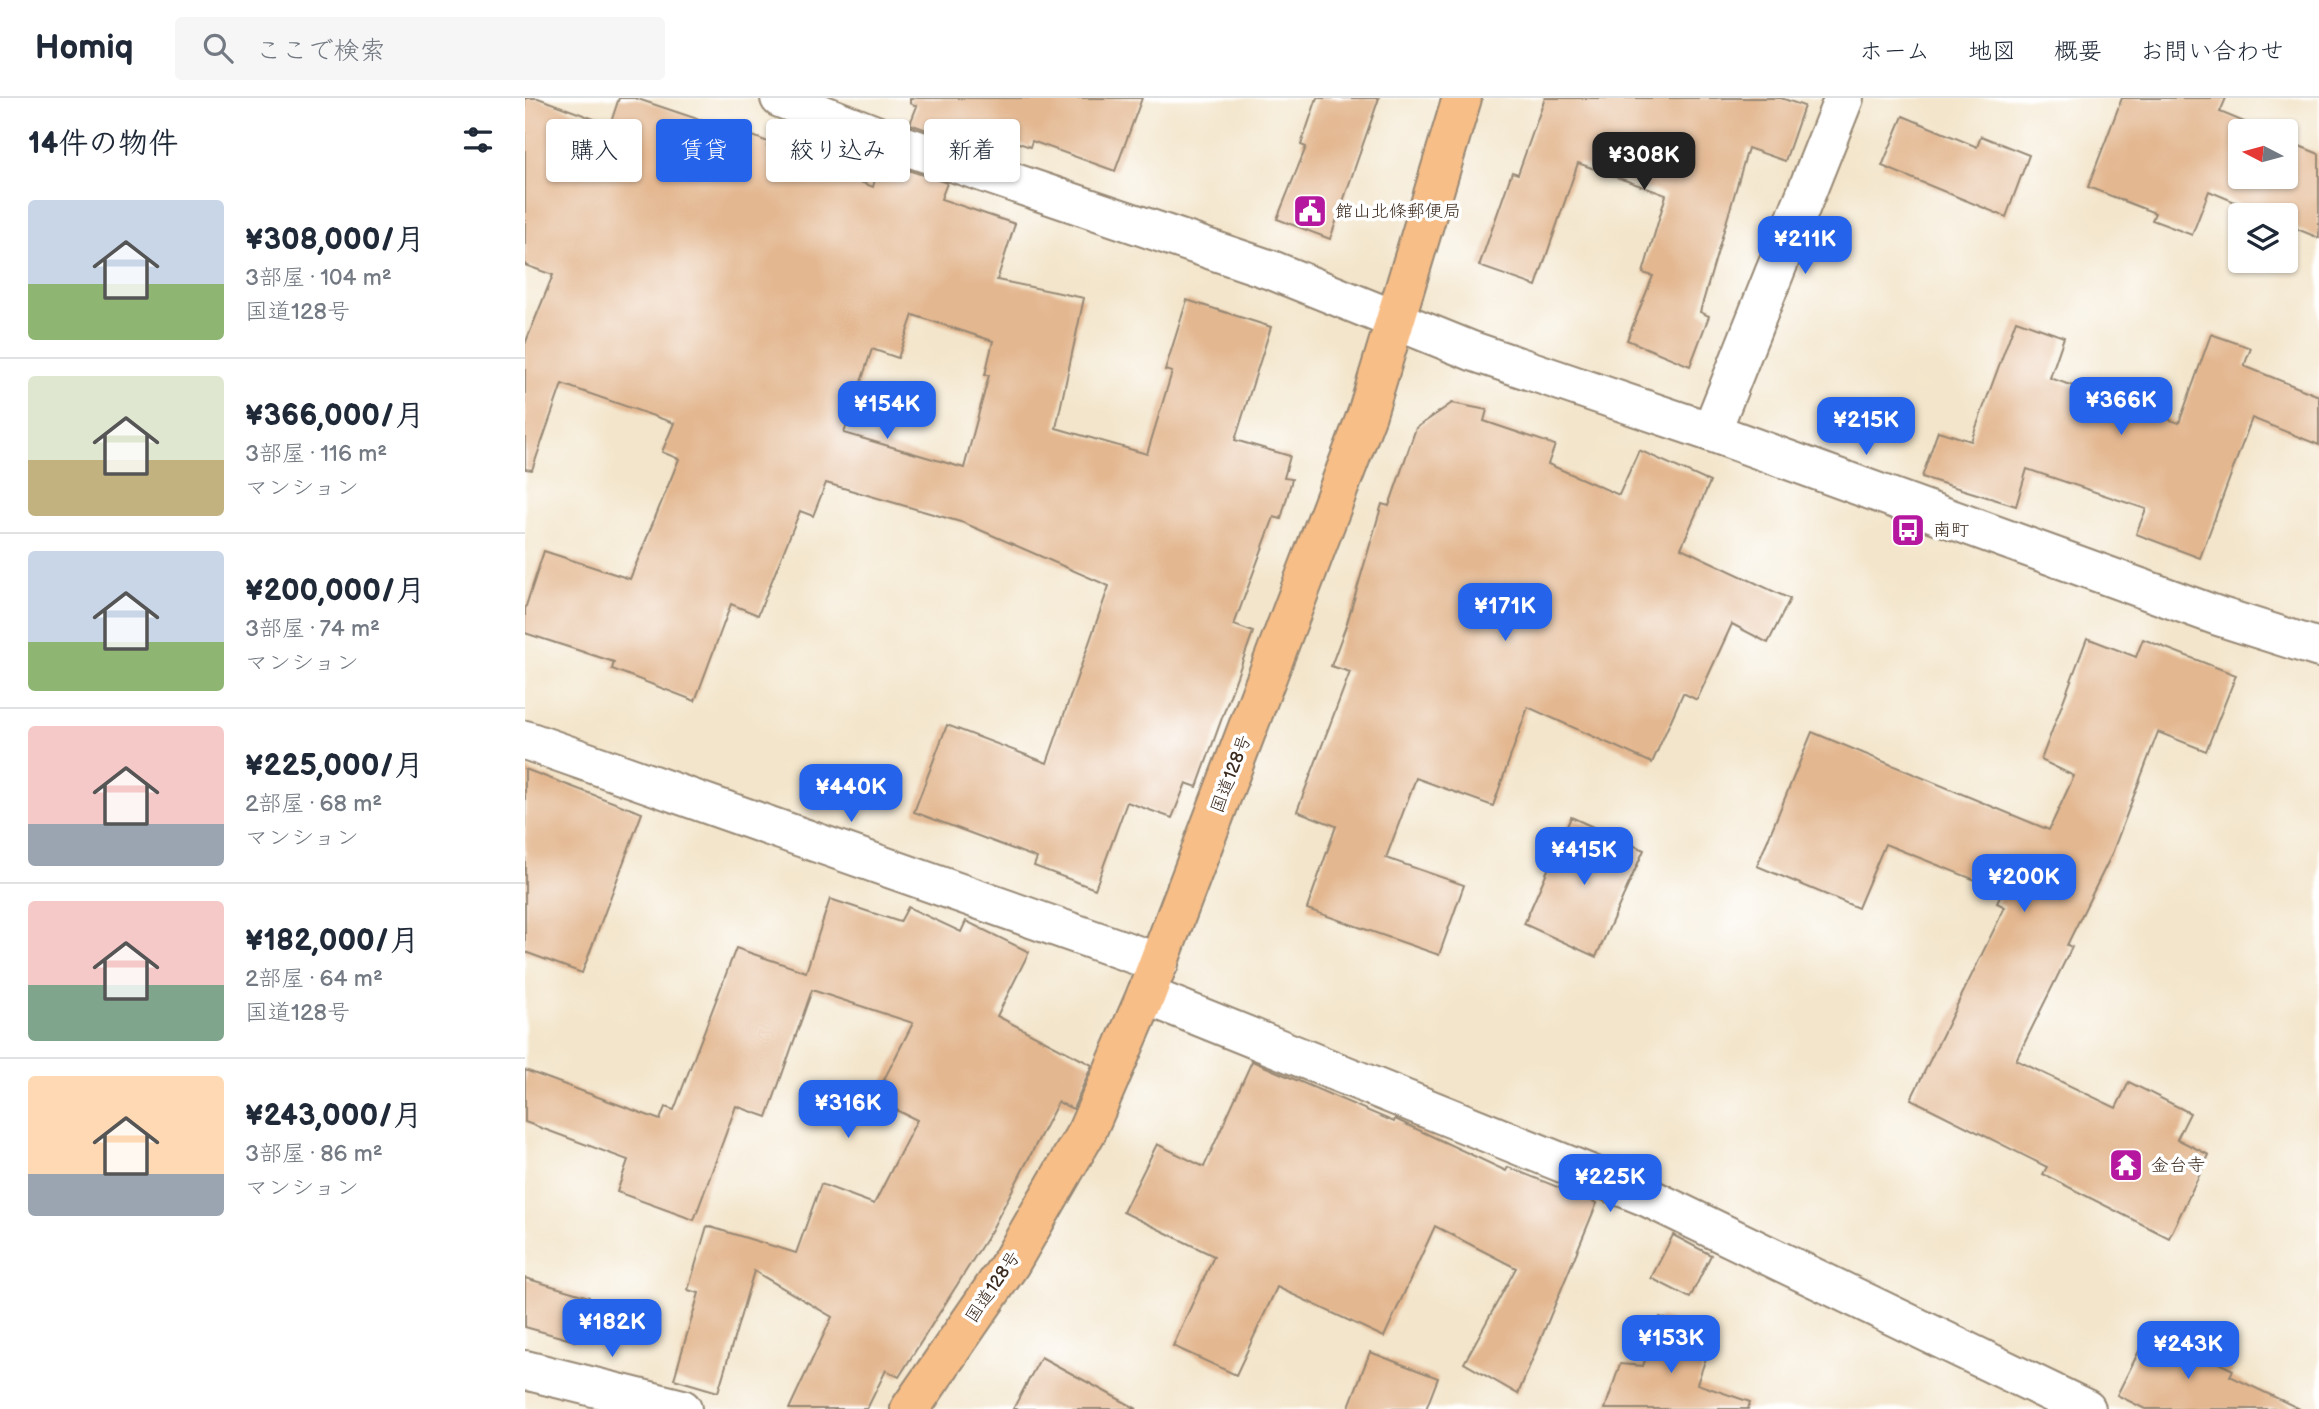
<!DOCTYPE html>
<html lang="ja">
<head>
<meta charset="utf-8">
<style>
  :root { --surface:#fff; --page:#f6f6f7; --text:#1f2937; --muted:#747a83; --line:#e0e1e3; --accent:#2563eb }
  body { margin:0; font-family:"Balsamiq Sans","Klee One",sans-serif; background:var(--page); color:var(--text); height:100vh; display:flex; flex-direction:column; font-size:26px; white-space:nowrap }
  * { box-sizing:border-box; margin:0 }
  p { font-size:23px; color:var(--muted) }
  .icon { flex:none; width:38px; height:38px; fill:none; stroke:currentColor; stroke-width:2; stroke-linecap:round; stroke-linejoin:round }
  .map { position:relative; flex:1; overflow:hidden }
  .drawer { display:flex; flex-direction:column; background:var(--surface); width:525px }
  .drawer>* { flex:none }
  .top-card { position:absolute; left:21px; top:21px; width:665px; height:63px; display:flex; gap:14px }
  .needle { width:46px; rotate:276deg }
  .controls { position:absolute; left:1703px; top:21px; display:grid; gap:14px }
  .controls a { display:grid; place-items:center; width:70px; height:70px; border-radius:7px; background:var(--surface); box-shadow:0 2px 5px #0004; font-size:35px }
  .price { position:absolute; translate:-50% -60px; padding:0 16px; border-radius:14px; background:var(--accent); color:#fff; font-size:23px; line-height:46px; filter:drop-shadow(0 2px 4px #0008) }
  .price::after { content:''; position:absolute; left:50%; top:42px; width:21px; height:16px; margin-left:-10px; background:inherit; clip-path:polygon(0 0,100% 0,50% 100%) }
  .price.selected { background:#222; color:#fff }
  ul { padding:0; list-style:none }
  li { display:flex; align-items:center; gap:21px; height:175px; padding:0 28px }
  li+li { border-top:2px solid var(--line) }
  li span { display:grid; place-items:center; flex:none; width:196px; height:140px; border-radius:7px; color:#555 }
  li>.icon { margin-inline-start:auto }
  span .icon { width:84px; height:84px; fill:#fffc; stroke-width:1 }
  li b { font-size:30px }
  h2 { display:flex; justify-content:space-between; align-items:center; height:84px; padding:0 28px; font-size:30px }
  .pill { padding:0 24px; border-radius:7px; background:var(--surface); box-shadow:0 2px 5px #0004; font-size:24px; line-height:63px }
  .pill.selected { background:var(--accent); color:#fff }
  header { display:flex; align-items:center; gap:42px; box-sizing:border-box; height:98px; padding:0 35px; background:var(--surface); border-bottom:2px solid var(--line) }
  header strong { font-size:33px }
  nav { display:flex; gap:38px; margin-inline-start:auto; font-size:24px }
  .search { width:490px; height:63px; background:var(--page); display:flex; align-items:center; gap:18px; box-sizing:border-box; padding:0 24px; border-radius:7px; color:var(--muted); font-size:26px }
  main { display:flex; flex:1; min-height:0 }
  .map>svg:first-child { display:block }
  .building { fill:#e3b790; fill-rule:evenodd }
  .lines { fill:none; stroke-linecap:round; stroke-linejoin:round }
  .minor-casing { stroke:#978874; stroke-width:42 }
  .tertiary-casing { stroke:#978874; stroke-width:42 }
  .trunk-casing { stroke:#978874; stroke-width:42 }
  .minor { stroke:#fff; stroke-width:38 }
  .tertiary { stroke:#fff; stroke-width:38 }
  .trunk { stroke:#f7be88; stroke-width:38 }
  .labels { text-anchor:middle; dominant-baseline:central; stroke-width:7; stroke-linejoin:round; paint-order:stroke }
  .poi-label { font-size:18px; fill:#3b2a1e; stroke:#fff; text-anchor:start }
  .street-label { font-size:18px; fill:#3b2a1e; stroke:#fff }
</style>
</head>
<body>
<header>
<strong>Homiq</strong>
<div class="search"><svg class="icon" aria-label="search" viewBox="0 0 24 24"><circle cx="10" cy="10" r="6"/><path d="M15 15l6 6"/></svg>ここで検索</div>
<nav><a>ホーム</a><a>地図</a><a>概要</a><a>お問い合わせ</a></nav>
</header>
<main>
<section class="drawer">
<h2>14件の物件<svg class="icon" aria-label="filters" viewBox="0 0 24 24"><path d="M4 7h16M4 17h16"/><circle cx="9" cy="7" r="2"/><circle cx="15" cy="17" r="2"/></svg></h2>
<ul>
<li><span style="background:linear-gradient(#c9d6e8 60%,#8fb573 0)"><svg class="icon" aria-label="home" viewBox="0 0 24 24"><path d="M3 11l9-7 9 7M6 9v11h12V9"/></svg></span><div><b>¥308,000/月</b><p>3部屋 · 104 m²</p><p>国道128号</p></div></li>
<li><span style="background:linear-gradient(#dfe7d0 60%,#c2b280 0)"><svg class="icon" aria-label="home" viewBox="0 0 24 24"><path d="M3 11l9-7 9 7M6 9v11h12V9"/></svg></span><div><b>¥366,000/月</b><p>3部屋 · 116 m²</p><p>マンション</p></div></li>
<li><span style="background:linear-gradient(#c9d6e8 65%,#8fb573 0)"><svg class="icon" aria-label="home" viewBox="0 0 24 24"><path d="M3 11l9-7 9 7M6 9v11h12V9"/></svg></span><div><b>¥200,000/月</b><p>3部屋 · 74 m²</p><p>マンション</p></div></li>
<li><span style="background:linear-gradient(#f6c9c9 70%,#9aa5b1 0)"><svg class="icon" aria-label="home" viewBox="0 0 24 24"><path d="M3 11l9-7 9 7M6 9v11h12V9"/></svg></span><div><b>¥225,000/月</b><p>2部屋 · 68 m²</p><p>マンション</p></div></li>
<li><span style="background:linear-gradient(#f6c9c9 60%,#7fa58c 0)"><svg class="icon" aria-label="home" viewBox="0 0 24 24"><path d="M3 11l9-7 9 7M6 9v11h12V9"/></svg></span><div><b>¥182,000/月</b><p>2部屋 · 64 m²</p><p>国道128号</p></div></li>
<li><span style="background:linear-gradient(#ffd9b3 70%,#9aa5b1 0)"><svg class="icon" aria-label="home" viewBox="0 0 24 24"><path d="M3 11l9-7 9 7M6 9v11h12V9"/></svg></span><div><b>¥243,000/月</b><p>3部屋 · 86 m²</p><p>マンション</p></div></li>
</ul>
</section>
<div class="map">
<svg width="1794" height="1311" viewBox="0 0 1794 1311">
  <rect width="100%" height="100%" fill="#fff"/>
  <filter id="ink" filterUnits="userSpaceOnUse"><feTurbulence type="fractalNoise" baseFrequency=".0143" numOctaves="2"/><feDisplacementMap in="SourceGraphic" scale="14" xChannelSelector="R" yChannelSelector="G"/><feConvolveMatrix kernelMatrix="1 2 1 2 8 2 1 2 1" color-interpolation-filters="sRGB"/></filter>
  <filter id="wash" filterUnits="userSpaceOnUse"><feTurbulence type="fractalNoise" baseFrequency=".00686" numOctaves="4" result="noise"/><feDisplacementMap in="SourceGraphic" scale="28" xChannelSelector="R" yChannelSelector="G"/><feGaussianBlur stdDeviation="1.57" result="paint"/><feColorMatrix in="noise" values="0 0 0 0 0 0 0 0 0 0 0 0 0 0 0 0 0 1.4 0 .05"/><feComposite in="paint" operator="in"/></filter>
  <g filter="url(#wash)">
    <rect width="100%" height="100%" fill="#f3e5cb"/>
    <g id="blocks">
      <g class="building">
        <path d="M 0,0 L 13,0 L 85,27 L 94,0 L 110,0 L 202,31 L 203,28 L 243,44 L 242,48 L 348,89 L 354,68 L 369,73 L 371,68 L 422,85 L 416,101 L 490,126 L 472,182 L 559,200 L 531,330 L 622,356 L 647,274 L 640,272 L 662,202 L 746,229 L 710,342 L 765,358 L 759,380 L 767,381 L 756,421 L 749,419 L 709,527 L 728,534 L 672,689 L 661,685 L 647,720 L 602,704 L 570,791 L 509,768 L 512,760 L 389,714 L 422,627 L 522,665 L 584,488 L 439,425 L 301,385 L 288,418 L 275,413 L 233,517 L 206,506 L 170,603 L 87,571 L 89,564 L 0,535 L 0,511 L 19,453 L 105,481 L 154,361 L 137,354 L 149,325 L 37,286 L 7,372 L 0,371 L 0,246 L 28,177 L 0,167 ZM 388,217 L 468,243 L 460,277 L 464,277 L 439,370 L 319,335 L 347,251 L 373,260 Z"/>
        <polygon points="385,0 617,0 590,73 507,43 505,49 442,26 436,44 385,26 392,8 385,5"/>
        <polygon points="792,0 854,0 805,141 752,121 781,49 776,47"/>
        <polygon points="1020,0 1256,0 1279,8 1260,63 1223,50 1175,214 1184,218 1165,268 1102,242 1128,178 1118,175 1141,97 1053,65 1011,188 954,168 987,74 993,76"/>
        <polygon points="1597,0 1701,0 1695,14 1741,33 1715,33 1715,79 1760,79 1760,42 1794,56 1794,140 1760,126 1760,117 1741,117 1684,93 1667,137 1627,122 1630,115 1563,89"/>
        <polygon points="1378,18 1452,49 1456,38 1504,57 1481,119 1357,68"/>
        <polygon points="1491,222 1539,239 1525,280 1654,325 1686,236 1726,250 1719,268 1794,298 1794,347 1727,320 1675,460 1611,436 1621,411 1502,371 1491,408 1397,379 1413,333 1446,343"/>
        <polygon points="927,305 962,312 959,323 1030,347 1023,366 1094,397 1114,352 1185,384 1156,450 1265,501 1243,545 1207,526 1172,602 1158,595 1127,665 1003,609 968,708 891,680 861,760 939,787 914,857 782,811 811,728 772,713 825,574 806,568 822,525 857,406 864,408 891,330"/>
        <polygon points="1562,540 1611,559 1618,541 1711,577 1681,653 1633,634 1586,758 1542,847 1547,849 1491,962 1591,1010 1604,984 1665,1015 1652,1041 1684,1057 1644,1140 1518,1076 1522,1069 1386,1001 1480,809 1472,805 1478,793 1360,746 1333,810 1232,768 1287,634 1524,732 1549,678 1516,662"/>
        <polygon points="0,671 117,715 57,875 0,854"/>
        <polygon points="1046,719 1119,752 1071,859 999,826"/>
        <polygon points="305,801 375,824 383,809 436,834 441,823 504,854 472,918 567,967 548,1011 533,1004 466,1133 374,1279 361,1272 342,1311 264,1311 307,1219 229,1173 193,1294 149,1281 174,1195 163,1192 182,1128 271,1155 296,1086 349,1106 392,1022 349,1001 388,925 287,892 242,1019 211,1008 169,1122 92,1094 103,1062 0,1024 0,972 135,1022 140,1009 149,1012 211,850 281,874"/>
        <polygon points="727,963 869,1024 870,1021 981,1073 983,1069 1072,1105 993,1296 939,1265 991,1170 910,1128 859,1239 752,1189 711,1277 648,1248 689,1158 598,1114 632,1046 679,1069"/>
        <polygon points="1148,1137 1186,1157 1165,1200 1126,1180"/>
        <polygon points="0,1180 64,1199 50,1243 0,1229"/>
        <polygon points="1135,1219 1189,1237 1172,1286 1225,1304 1223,1311 1080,1311 1095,1266 1118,1268"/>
        <polygon points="1625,1231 1708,1272 1705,1278 1775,1311 1620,1311 1592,1297"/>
        <polygon points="845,1254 913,1280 901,1311 823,1311"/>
        <polygon points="516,1259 612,1311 488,1311"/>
      </g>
    </g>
  </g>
  <g filter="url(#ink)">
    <use href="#blocks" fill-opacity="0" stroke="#978874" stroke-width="2"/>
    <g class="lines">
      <g class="minor-casing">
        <g id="minor">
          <polyline points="0,642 634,865"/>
          <polyline points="621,897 1122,1099 1561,1311"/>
          <polyline points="0,1272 157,1311"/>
        </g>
      </g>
      <g class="tertiary-casing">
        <g id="tertiary">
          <polyline points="255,0 366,43 749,173 947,253 1186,334 1693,518 1794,550"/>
          <polyline points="1186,334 1319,0"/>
        </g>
      </g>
      <g class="trunk-casing">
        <polyline id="trunk" points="385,1311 485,1166 562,1033 621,897 842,316 937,0"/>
      </g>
      <use href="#minor" class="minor"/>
      <use href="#tertiary" class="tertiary"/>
      <use href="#trunk" class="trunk"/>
    </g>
  </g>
  <defs>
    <g id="civic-square" transform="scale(1.75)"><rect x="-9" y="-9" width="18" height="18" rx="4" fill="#b5179e" stroke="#fff"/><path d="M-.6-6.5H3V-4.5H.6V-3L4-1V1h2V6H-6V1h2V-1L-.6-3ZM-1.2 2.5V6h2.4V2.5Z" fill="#fff"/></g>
    <g id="bus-square" transform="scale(1.75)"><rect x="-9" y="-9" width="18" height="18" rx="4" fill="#b5179e" stroke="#fff"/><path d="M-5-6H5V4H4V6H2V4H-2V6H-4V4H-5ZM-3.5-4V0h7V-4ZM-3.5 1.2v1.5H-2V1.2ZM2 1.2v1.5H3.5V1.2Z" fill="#fff"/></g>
    <g id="temple-square" transform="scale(1.75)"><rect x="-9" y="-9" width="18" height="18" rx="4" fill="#b5179e" stroke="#fff"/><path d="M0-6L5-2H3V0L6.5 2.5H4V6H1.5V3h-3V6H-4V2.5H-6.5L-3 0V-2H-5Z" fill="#fff"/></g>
  </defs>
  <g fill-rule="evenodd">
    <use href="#civic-square" x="785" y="113"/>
    <use href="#bus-square" x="1383" y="432"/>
    <use href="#temple-square" x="1601" y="1067"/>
  </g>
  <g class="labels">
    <g class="poi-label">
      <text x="810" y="113">館山北條郵便局</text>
      <text x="1408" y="432">南町</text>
      <text x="1626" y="1067">金台寺</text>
    </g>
    <g class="street-label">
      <text transform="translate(706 676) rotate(-69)">国道128号</text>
      <text transform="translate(468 1189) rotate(-56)">国道128号</text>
    </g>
  </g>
</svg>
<div class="controls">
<a><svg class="needle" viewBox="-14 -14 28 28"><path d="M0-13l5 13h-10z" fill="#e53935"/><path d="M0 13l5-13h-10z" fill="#747a83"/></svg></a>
<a><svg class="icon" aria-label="layers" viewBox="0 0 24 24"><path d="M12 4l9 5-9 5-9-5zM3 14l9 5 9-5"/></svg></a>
</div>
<b class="price selected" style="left:1119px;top:94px">¥308K</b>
<b class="price" style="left:1280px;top:178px">¥211K</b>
<b class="price" style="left:1596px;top:339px">¥366K</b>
<b class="price" style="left:362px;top:343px">¥154K</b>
<b class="price" style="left:1341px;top:359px">¥215K</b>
<b class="price" style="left:980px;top:545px">¥171K</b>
<b class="price" style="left:326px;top:726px">¥440K</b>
<b class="price" style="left:1059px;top:789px">¥415K</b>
<b class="price" style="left:1499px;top:816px">¥200K</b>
<b class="price" style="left:323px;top:1042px">¥316K</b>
<b class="price" style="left:1085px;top:1116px">¥225K</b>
<b class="price" style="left:87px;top:1261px">¥182K</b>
<b class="price" style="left:1146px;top:1277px">¥153K</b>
<b class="price" style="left:1663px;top:1283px">¥243K</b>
<div class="top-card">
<a class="pill">購入</a>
<a class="pill selected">賃貸</a>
<a class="pill">絞り込み</a>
<a class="pill">新着</a>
</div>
</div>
</main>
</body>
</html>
